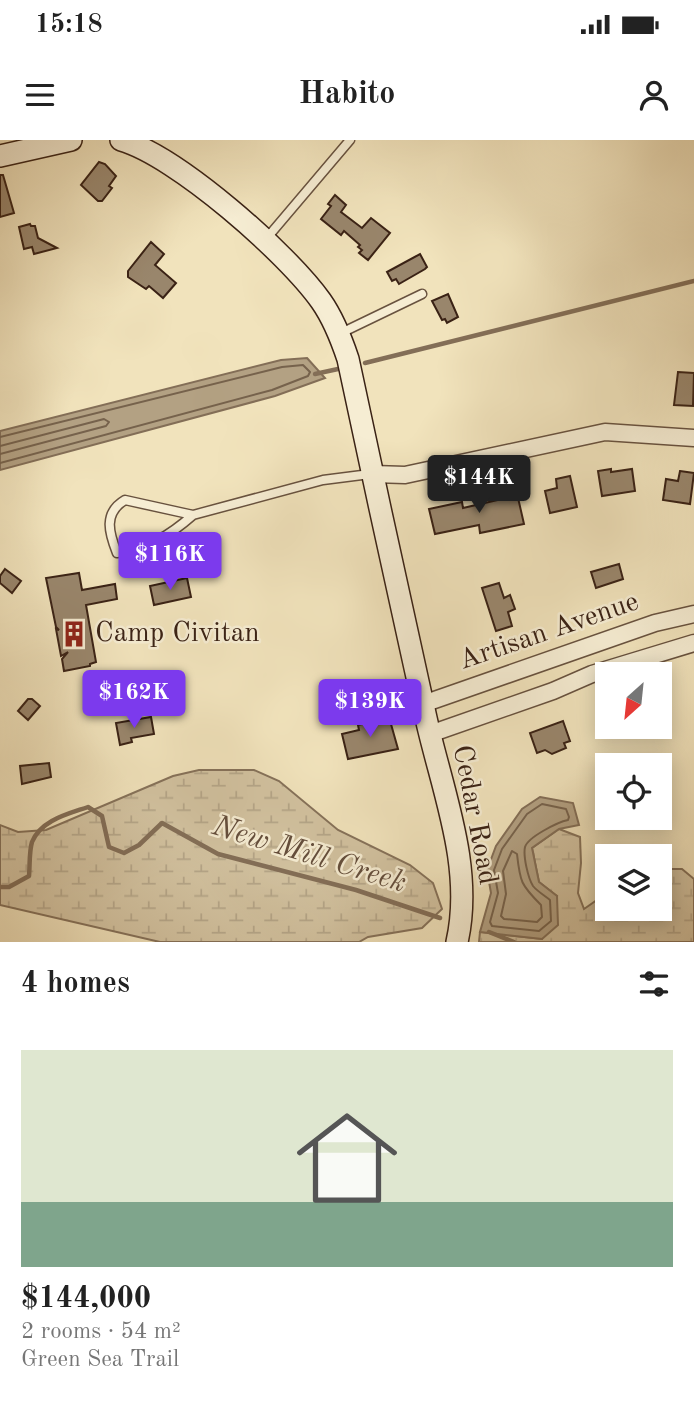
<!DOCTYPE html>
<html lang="en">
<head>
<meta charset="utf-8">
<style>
  :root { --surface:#fff; --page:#f2f2f2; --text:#222; --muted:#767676; --line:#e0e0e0; --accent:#7c3aed }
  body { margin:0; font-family:"Old Standard TT",serif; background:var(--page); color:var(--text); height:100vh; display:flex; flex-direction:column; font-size:26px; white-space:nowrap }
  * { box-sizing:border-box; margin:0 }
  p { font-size:23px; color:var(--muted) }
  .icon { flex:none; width:38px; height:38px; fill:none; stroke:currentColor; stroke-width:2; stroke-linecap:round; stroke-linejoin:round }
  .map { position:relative; height:802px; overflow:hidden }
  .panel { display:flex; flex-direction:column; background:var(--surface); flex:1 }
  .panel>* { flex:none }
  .needle { width:46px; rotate:207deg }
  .buttons { position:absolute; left:595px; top:522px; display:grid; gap:14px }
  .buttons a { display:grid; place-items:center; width:77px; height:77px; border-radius:0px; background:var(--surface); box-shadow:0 4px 18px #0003; font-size:35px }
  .price { position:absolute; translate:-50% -60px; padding:0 16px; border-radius:7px; background:var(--accent); color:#fff; font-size:23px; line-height:46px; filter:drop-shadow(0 2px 4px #0008) }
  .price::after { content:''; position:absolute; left:50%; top:42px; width:21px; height:16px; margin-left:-10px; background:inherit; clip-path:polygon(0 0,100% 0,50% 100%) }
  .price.current { background:#222; color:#fff }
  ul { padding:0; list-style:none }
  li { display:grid; align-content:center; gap:14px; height:371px; padding:0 21px }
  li+li { border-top:2px solid var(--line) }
  li span { display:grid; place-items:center; height:217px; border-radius:0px; color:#555 }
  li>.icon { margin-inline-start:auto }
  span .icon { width:126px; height:126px; fill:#fffc; stroke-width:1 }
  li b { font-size:30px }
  h2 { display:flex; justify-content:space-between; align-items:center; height:84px; padding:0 21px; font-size:30px }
  .status { display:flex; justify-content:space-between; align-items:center; height:49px; padding:0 35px; background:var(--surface); direction:ltr }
  .status svg { height:19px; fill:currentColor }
  header { display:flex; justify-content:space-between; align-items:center; height:91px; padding:0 21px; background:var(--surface); font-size:32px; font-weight:700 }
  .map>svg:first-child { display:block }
  .wetland { fill:url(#wetland-marsh); stroke:#86725a; stroke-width:2 }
  .water { fill:#b3a183; stroke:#836e57; stroke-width:2 }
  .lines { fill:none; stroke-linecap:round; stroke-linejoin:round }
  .shore { stroke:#76624c; stroke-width:2 }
  .stream { stroke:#836e57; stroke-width:4.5 }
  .building { fill:#99866c; stroke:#3a2215; stroke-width:2 }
  .lane-casing { stroke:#68523f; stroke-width:11 }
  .street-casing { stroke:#68523f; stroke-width:19 }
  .secondary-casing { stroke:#3a2215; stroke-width:24 }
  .lane { stroke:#f6edd3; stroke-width:8 }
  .street { stroke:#f6edd3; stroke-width:16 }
  .secondary { stroke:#f6edd3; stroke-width:21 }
  .labels { text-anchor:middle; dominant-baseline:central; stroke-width:5; stroke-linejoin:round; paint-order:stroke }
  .street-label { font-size:28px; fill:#3a2215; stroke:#f6edd3 }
  .poi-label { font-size:28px; fill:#3a2215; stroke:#f6edd3; text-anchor:start }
  .water-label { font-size:30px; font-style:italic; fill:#644e3c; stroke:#f6edd3 }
</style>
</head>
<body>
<div class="status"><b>15:18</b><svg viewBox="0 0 49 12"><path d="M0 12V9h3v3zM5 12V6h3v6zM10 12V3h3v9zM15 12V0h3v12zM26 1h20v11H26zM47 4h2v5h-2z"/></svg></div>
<header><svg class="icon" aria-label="menu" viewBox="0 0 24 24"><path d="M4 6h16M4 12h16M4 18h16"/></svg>Habito<svg class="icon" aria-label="person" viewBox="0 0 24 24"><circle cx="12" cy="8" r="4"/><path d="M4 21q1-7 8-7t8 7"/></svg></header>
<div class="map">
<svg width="694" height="802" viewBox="0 0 694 802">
  <defs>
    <pattern id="wetland-marsh" width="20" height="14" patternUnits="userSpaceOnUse" patternTransform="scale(1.75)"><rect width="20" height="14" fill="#d2c2a0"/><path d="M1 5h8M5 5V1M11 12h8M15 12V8" fill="none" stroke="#b5a689"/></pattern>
  </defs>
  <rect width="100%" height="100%" fill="#f1e3bc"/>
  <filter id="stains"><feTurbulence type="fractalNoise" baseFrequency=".00286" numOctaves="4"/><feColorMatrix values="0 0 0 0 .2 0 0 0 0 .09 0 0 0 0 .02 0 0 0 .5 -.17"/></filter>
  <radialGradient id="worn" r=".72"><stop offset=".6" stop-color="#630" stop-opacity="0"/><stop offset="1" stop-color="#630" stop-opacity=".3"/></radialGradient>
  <g class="wetland">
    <polygon points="199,630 254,630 279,641 338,690 410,725 433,743 442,769 422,788 368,797 359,802 160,802 0,765 0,685 18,692 46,690 173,636"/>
    <polygon points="559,689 580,697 581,723 578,753 584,769 607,753 607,768 660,768 660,729 682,729 694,739 694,802 479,802 480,792 542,799 557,756 539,742 532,708"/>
  </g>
  <g class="water">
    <polygon points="307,218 325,238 275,256 0,330 0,291 281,220"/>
    <polygon points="540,657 573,663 579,685 559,689 532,708 539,742 557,756 558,785 542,799 480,792 491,753 487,730 496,706 522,669"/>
  </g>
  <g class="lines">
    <g class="shore">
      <polyline points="0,297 282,227 303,225 310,232 308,236 272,250 0,323"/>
      <polyline points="0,306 104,279 109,282 106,286 0,314"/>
      <path d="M 542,664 L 566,669 L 569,677 L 568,680 C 558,682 528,697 525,707 C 523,716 528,738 533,746 C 537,751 545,756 550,760 L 551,781 L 539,791 L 492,786 L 490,782 L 498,753 L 494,730 L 502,709 L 527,674 Z"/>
      <path d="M 512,711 L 517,714 C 520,742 521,745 541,765 L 542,777 L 537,782 L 504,779 L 501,776 L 506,754 L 503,731 Z"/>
    </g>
    <g class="stream">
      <polyline points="365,223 694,141"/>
      <polyline points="315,234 338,229"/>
      <path d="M 0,747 L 9,747 L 29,736 C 30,725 29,712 32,702 C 41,680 68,674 88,667 L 102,676 L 109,707 L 124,713 L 139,705 L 162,683 L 218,714 L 356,750 L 440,778"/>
      <polyline points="489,792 514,802"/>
    </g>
  </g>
  <g class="building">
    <polygon points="99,22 105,24 116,36 109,46 112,48 102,61 98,61 81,45"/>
    <polygon points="0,35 3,35 14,73 0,77"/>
    <polygon points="335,55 346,65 341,72 362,88 371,78 390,93 368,120 359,113 362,110 358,107 360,105 344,91 341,95 321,79 331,66 328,64"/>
    <polygon points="30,84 31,86 35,86 38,98 57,108 34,114 32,107 24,109 19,87"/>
    <polygon points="151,102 164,114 155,125 176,143 163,158 149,146 146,149 128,137 128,131"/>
    <polygon points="420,114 427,127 425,129 399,144 396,139 392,141 387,132"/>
    <polygon points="448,154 458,177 447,183 445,179 442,180 432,161"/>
    <polygon points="678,232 694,233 693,266 674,265"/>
    <polygon points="611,329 611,332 632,329 635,351 602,356 598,331"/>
    <polygon points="680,331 694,333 690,364 663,360 666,339 678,341"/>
    <polygon points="570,336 577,367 550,373 545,351 557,348 556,339"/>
    <polygon points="516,349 524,384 480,393 479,385 435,394 429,369 462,362 463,368 502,359 500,352"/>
    <polygon points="619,424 623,439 596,448 591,432"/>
    <polygon points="5,429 21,441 12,453 0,443 0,436"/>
    <polygon points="79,433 82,450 115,444 117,459 86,465 96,522 90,524 90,526 64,531 62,519 68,512 61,516 56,489 59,490 56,487 46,438"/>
    <polygon points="187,438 191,457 154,465 150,446"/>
    <polygon points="499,443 504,458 510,455 515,469 508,472 512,486 496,491 482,448"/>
    <polygon points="28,559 32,559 40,566 28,580 18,571"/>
    <polygon points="151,577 154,594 131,598 132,602 120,605 116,583"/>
    <polygon points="389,577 398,609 348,619 342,594 359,590 358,585"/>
    <polygon points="563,581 570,601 564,603 566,608 552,614 545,610 537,613 530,593"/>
    <polygon points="49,623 51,637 22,644 20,626"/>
  </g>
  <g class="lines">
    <g class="lane-casing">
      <g id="lane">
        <polyline points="266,99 350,0"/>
        <polyline points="339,194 422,154"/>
        <path d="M 193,375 L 125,360 C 103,373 109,393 117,413 C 149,408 169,396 193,375 L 323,340 L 370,334"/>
      </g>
    </g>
    <g class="street-casing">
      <g id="street">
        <polyline points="373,334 405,335 605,292 694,298"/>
        <polyline points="423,564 655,483 694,474"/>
        <polyline points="430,594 553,551 592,534 694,503"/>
      </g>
    </g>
    <g class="secondary-casing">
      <g id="secondary">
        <path d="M 121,0 C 177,16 287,113 321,161 C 333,178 341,198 348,219 C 373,339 400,458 426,578 C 442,650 474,727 457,802"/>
        <polyline points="0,16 71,0"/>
      </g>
    </g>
    <use href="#lane" class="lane"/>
    <use href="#street" class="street"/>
    <use href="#secondary" class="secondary"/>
  </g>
  <defs>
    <g id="building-bare" transform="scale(2.1)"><path d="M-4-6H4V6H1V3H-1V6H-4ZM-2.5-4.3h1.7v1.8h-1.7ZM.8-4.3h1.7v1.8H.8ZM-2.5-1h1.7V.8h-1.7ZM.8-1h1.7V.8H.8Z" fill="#8f2418" stroke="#f6edd3" stroke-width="2.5" paint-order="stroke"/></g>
  </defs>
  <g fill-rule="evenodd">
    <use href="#building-bare" x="74" y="494"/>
  </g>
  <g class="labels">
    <g class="street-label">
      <text transform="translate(549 492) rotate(-19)">Artisan Avenue</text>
      <text transform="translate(474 675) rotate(79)">Cedar Road</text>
    </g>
    <g class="poi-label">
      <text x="95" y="494">Camp Civitan</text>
    </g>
    <g class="water-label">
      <text transform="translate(309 715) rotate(17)">New Mill Creek</text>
    </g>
  </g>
  <rect width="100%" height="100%" filter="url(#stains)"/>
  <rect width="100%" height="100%" fill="url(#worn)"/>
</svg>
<div class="buttons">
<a><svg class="needle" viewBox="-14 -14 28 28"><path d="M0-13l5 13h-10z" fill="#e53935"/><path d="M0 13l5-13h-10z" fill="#767676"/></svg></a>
<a><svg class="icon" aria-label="locate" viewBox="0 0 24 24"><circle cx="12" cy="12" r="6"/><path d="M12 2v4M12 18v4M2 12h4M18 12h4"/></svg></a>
<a><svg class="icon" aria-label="layers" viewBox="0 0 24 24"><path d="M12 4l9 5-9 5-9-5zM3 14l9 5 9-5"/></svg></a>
</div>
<b class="price current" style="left:479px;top:375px">$144K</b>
<b class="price" style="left:170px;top:452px">$116K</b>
<b class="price" style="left:134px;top:590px">$162K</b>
<b class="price" style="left:370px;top:599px">$139K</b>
</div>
<section class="panel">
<h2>4 homes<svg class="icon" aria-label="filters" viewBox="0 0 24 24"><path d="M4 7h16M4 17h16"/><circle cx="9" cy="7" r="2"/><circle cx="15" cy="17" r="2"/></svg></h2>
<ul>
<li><span style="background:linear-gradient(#dfe7d0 70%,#7fa58c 0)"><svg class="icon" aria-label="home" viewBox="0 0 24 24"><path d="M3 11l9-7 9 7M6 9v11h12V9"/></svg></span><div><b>$144,000</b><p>2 rooms · 54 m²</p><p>Green Sea Trail</p></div></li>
</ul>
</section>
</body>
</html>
